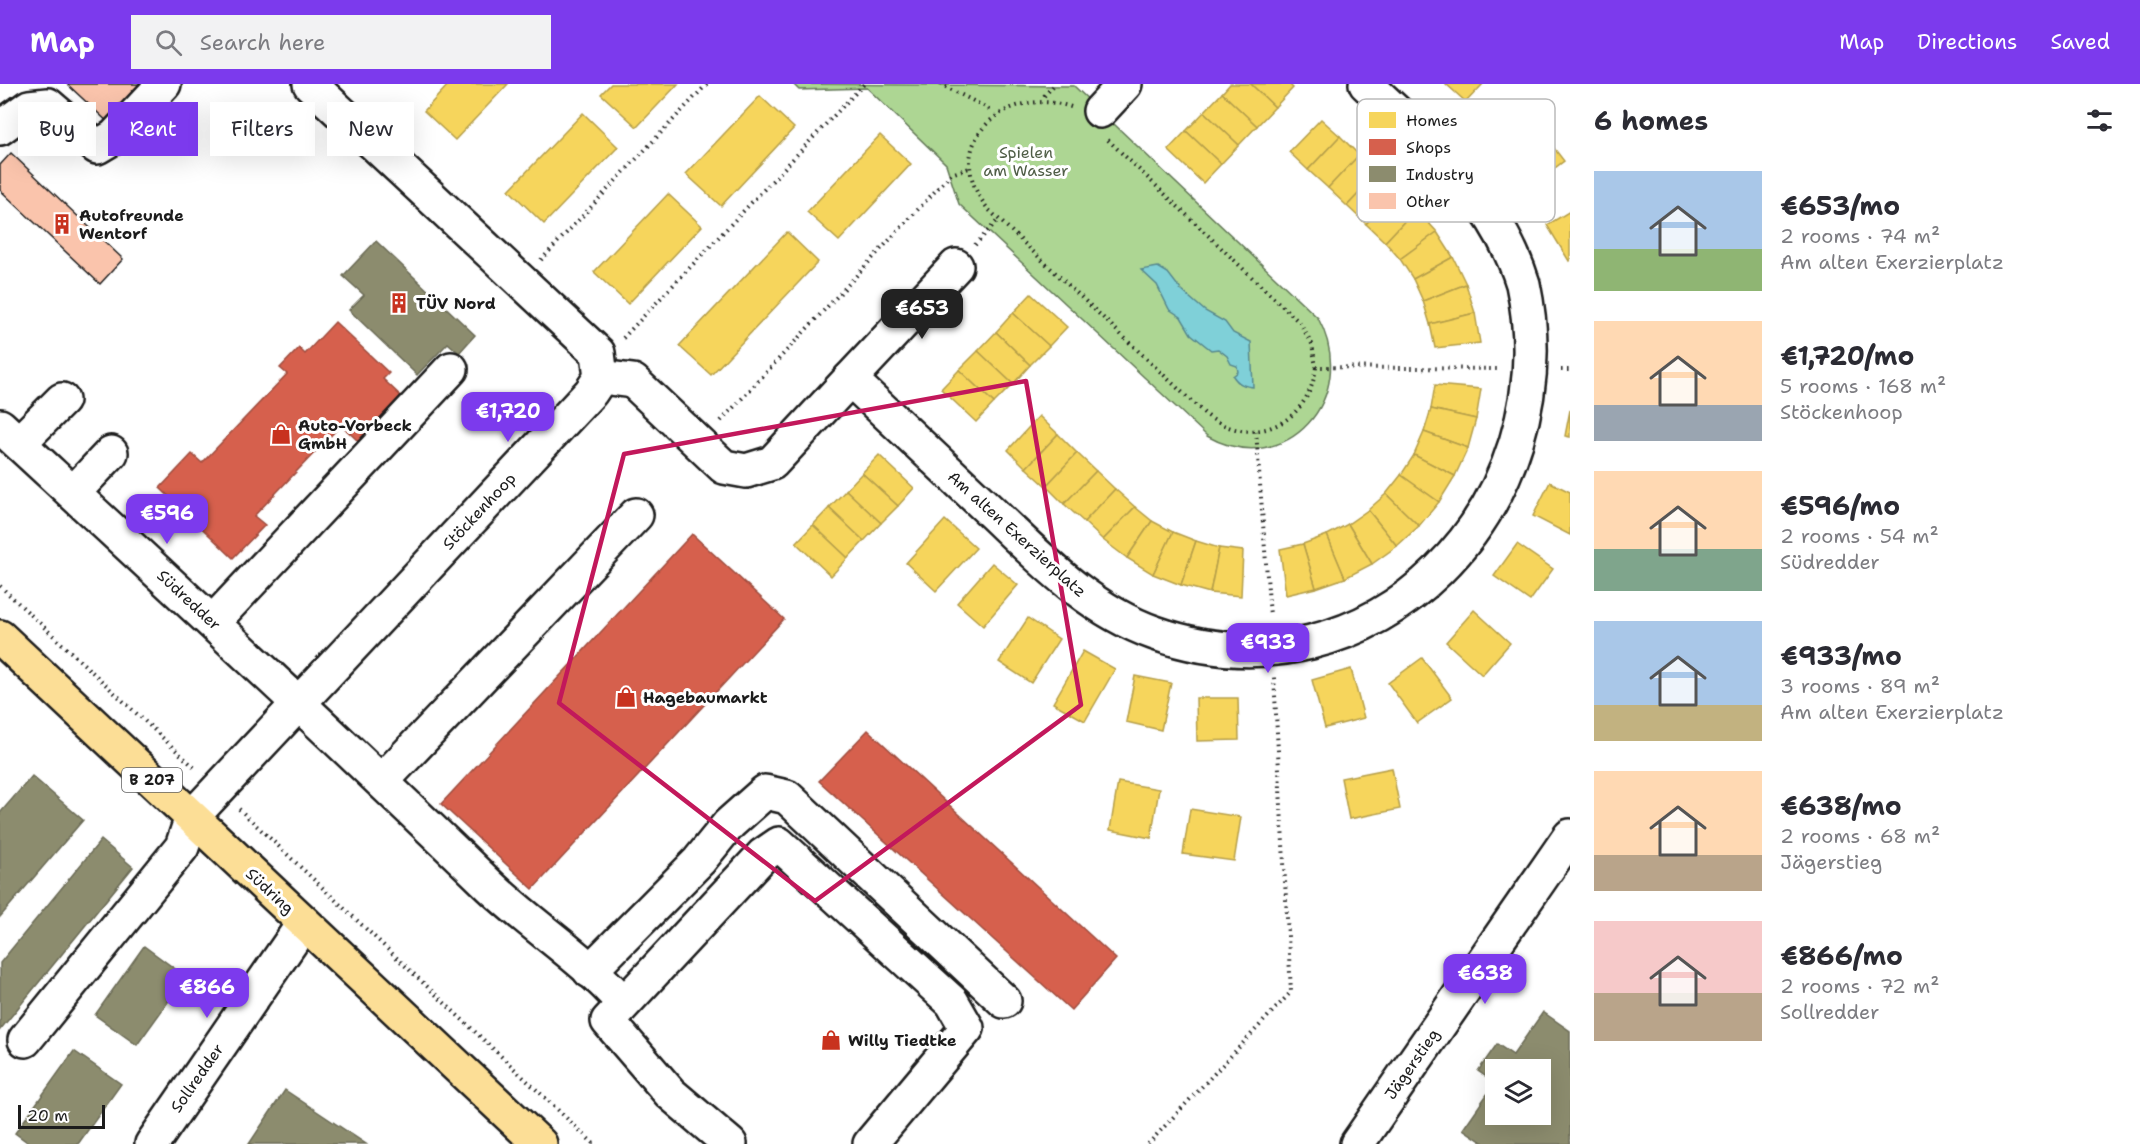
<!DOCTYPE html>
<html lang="en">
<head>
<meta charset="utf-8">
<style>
  :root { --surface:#fff; --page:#f2f2f3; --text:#2b2b33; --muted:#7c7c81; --accent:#7c3aed }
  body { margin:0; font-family:"Shantell Sans",sans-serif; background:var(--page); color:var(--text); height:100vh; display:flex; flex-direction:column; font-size:22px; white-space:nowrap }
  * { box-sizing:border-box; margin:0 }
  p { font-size:20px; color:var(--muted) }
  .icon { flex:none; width:33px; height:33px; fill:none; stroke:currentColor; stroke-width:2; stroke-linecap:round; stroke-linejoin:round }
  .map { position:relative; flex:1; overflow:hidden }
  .panel { display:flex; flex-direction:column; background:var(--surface); width:570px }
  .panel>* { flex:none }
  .top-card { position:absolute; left:18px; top:18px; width:570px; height:54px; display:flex; gap:12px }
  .fabs { position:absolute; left:1485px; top:975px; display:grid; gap:12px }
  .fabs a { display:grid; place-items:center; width:66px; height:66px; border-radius:0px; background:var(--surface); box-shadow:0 6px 24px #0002; font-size:30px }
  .scale { position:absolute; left:18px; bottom:15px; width:87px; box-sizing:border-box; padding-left:6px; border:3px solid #1c1c1c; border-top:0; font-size:16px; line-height:21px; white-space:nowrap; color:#1c1c1c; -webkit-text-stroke:4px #fff; paint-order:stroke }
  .price { position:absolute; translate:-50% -51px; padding:0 14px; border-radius:12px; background:var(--accent); color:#fff; font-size:20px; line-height:39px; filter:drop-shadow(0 2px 3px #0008) }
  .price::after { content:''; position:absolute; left:50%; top:36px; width:18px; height:14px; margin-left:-9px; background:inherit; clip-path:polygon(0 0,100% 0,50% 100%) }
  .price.active { background:#222; color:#fff }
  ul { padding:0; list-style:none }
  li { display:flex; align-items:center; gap:18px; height:150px; padding:0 24px }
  li span { display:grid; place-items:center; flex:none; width:168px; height:120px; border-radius:0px; color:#555 }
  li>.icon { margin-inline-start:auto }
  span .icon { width:72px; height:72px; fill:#fffc; stroke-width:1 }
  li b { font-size:26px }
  h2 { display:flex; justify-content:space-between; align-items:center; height:72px; padding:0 24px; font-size:26px }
  .pill { padding:0 21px; border-radius:0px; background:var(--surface); box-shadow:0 6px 24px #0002; font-size:21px; line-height:54px }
  .pill.active { background:var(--accent); color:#fff }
  header { display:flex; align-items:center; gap:36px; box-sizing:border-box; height:84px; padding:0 30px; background:var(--accent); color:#fff }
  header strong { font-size:28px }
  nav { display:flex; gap:33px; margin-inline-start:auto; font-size:21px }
  .search { width:420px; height:54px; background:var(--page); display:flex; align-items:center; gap:15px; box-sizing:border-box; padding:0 21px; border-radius:0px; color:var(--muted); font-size:22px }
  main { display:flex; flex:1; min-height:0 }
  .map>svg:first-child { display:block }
  .green { fill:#add693; stroke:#647958; stroke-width:1.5 }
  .water { fill:#7fd0d8; stroke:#57888d; stroke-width:1.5 }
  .homes { fill:#f6d55c; stroke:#b59e49; stroke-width:1.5 }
  .shops { fill:#d6604d; stroke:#9e4c3e; stroke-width:1.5 }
  .industry { fill:#8c8c6e; stroke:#6a6a55; stroke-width:1.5; fill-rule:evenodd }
  .building { fill:#fac4ac; stroke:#1c1c1c; stroke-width:1.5 }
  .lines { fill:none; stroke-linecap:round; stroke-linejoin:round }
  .minor-casing { stroke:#1c1c1c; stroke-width:38 }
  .major-casing { stroke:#1c1c1c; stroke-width:38 }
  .path { stroke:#1c1c1c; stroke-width:4; stroke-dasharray:1.5 4.5; stroke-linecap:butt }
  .minor { stroke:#fff; stroke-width:33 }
  .major { stroke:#fcde96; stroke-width:33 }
  .marked { fill:none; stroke:#c2185b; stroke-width:4.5; stroke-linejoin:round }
  .labels { text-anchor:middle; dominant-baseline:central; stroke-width:6; stroke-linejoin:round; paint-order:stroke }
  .shield { fill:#fff; stroke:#606060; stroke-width:1.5 }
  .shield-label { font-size:15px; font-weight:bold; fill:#1c1c1c }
  .park-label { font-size:16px; fill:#4f5d46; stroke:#fff }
  .poi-label { font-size:16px; font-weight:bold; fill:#1c1c1c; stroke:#fff; text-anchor:start }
  .street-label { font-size:16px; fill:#1c1c1c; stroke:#fff }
  .key { fill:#fff; stroke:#bbb; stroke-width:1.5 }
  .key-label { font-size:16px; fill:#1c1c1c }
</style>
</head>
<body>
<header>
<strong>Map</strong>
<div class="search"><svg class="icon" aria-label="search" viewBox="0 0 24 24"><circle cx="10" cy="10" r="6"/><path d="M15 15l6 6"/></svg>Search here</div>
<nav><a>Map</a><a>Directions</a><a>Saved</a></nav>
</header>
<main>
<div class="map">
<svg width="1570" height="1060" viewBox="0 0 1570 1060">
  <rect width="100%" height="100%" fill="#fff"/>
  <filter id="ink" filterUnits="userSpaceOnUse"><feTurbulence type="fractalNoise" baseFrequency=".0167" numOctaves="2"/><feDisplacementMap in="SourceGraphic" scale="12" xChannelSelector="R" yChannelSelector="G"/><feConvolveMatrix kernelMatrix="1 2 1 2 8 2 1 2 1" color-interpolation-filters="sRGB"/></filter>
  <g filter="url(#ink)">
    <path class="green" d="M 793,0 L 1074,2 L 1318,234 C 1361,313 1286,397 1207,352 L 959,120 L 946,80 L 867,4 L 799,6 Z"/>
    <path class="water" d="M 1158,183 L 1168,189 L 1181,206 L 1205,227 L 1225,238 L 1233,249 L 1251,258 L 1253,303 C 1244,302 1238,300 1233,292 L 1238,288 L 1237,282 L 1231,280 L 1227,272 L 1218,265 L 1211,266 L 1191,250 L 1181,233 L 1169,225 L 1157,201 L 1141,186 Z"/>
    <g class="homes">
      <polygon points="449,0 508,0 455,56 424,27"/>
      <polygon points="611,0 678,0 637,43 601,10"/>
      <polygon points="1230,0 1251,0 1275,23 1257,42 1222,9"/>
      <polygon points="1251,0 1289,0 1293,4 1275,23"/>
      <polygon points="1446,0 1483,0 1466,18"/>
      <polygon points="1222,9 1257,42 1239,61 1204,28"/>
      <polygon points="760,12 794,44 721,122 686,90"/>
      <polygon points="1204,28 1239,61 1221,80 1186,47"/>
      <polygon points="583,29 618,63 544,140 509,106"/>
      <polygon points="1321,35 1340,52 1308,86 1289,68"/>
      <polygon points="1537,42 1564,77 1523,108 1496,73"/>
      <polygon points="1186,47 1221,80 1203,99 1168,66"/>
      <polygon points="880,51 911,80 839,157 807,128"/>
      <polygon points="1340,52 1359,71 1328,104 1308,86"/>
      <polygon points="1359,71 1378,89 1347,122 1328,104"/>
      <polygon points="1378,89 1397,107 1366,140 1347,122"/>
      <polygon points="1397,107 1416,125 1385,158 1366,140"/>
      <polygon points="668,110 702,142 628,220 594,188"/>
      <polygon points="1416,125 1437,148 1400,175 1385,158"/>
      <polygon points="1570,127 1570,176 1569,177 1547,141"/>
      <polygon points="787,148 818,178 711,291 679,262"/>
      <polygon points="1437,148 1453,173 1413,195 1400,175"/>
      <polygon points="1453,173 1466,200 1423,217 1413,195"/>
      <polygon points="1466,200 1475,229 1430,240 1423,217"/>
      <polygon points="1031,210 1067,243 1049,262 1013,229"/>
      <polygon points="1013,229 1049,262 1030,281 996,248"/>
      <polygon points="1475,229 1480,259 1435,264 1430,240"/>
      <polygon points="996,248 1030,281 1013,300 978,267"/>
      <polygon points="978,267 1013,300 994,319 959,286"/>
      <polygon points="959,286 994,319 976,338 941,305"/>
      <polygon points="1435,301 1481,305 1476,335 1431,325"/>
      <polygon points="1431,325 1476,335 1468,364 1424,348"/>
      <polygon points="1570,326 1570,353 1565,352"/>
      <polygon points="1039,332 1058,350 1026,384 1008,366"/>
      <polygon points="1424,348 1468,364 1455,392 1414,371"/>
      <polygon points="1058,350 1077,369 1046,402 1026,384"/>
      <polygon points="1077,369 1096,387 1064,420 1046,402"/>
      <polygon points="879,371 914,404 898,422 862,389"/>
      <polygon points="1414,371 1455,392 1439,418 1401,391"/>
      <polygon points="1096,387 1115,405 1084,438 1064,420"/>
      <polygon points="862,389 898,422 881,439 846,406"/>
      <polygon points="1401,391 1439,418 1419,442 1386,410"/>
      <polygon points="1550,398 1570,408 1570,451 1533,432"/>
      <polygon points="1115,405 1135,423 1103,456 1084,438"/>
      <polygon points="846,406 881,439 864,457 829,424"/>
      <polygon points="1386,410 1419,442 1397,462 1368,426"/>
      <polygon points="1135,423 1152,437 1127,474 1103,456"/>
      <polygon points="829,424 864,457 848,474 813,441"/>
      <polygon points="1368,426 1397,462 1372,480 1348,440"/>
      <polygon points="945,436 976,464 936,507 906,479"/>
      <polygon points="1152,437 1173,448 1153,490 1127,474"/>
      <polygon points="1348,440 1372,480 1345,494 1327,451"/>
      <polygon points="813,441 848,474 831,492 796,459"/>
      <polygon points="1173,448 1196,457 1181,501 1153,490"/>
      <polygon points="1327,451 1345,494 1316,504 1303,460"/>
      <polygon points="1196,457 1219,464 1210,509 1181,501"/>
      <polygon points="1303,460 1316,504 1286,511 1280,465"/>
      <polygon points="1517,460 1553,485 1530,517 1494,492"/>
      <polygon points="1219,464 1243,467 1241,512 1210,509"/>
      <polygon points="992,479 1018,501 983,542 957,519"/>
      <polygon points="1474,526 1510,559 1482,591 1446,558"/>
      <polygon points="1028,534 1059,555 1031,599 999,578"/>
      <polygon points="1083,567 1115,585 1085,637 1053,619"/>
      <polygon points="1422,574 1452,614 1417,639 1388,599"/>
      <polygon points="1351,585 1364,634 1325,644 1312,596"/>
      <polygon points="1135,592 1171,599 1161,646 1126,638"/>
      <polygon points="1196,614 1238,614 1239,656 1197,657"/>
      <polygon points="1392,684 1400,725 1349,735 1341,694"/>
      <polygon points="1118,698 1159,705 1151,754 1110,746"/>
      <polygon points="1190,725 1241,733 1234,777 1183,770"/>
    </g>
    <g class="shops">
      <polygon points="335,238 389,289 383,295 402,313 359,358 341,341 254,432 265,441 233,474 160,404 192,370 202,379 287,290 280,284 299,264 305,270"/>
      <polygon points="692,450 784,535 533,805 441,720"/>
      <polygon points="868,646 1116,875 1071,926 819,697"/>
    </g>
    <g class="industry">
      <polygon points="376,157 475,251 459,269 448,259 417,291 349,226 364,211 343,192"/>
      <polygon points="32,692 83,736 0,833 0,729"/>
      <polygon points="101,756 133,783 0,946 0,879"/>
      <polygon points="144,862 186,893 137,961 95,931"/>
      <path d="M 1543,928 L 1570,947 L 1570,1060 L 1485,1060 L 1463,1045 L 1495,999 L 1478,987 L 1497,960 L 1513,971 ZM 1496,986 L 1540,986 L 1540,1030 L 1496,1030 Z"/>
      <polygon points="74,967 121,1000 78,1060 30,1060 15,1049"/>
      <polygon points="285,1006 366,1060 249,1060"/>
    </g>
    <g class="building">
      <polygon points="67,0 150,0 111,41"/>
      <polygon points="11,69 123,175 100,200 0,106 0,81"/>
    </g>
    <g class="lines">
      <g class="minor-casing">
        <g id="minor">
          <polyline points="1100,27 1125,0"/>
          <polyline points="0,44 29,23 48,21 97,63 114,53 164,0"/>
          <path d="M 601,293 L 633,297 L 724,383 L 746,387 L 772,379 L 850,295 C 896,338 941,381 986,423 C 1038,472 1087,525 1155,549 C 1373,626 1570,421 1523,200 C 1497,115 1429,59 1366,0"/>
          <polyline points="850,295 956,182"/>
          <path d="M 0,342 C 163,493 327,644 487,799 C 530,841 583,873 623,919"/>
          <polyline points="19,359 62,316"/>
          <polyline points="73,409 111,369"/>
          <polyline points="213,538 451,285"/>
          <polyline points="382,697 636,431"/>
          <polyline points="590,887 699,777 729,740 765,708 787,713 1004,917"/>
          <polyline points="25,956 182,763 192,733 591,308 601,293 598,269 310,0"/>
          <polyline points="152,1060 304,839"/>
          <polyline points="730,1060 670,1009 608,937 763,771 779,760 952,918 967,944 870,1060"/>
          <polyline points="1357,1060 1570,752"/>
        </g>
      </g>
      <g class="major-casing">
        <polyline id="major" points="0,553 540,1060"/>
      </g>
      <g class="path">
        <polyline points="940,0 993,27"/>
        <polyline points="1044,12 1055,0"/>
        <path d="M 1071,23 C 1004,0 936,62 989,126 L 1204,329 C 1250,367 1309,341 1316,283"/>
        <polyline points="1108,56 1300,239 1312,260 1316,283 1499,285"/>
        <polyline points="975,161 999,135"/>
        <polyline points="541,176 707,0"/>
        <polyline points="623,254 864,0"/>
        <polyline points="1561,286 1570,286"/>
        <polyline points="721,337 951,90 969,84"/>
        <polyline points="1256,347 1270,532"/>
        <polyline points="0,502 196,685"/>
        <polyline points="239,725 594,1060"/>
        <polyline points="1148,1060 1291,908 1274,593"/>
      </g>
      <use href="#minor" class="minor"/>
      <use href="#major" class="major"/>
    </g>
  </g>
  <path class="marked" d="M 1026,297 L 1081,621 L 815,817 L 559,619 L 624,370 Z"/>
  <defs>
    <g id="building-bare" transform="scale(1.62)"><path d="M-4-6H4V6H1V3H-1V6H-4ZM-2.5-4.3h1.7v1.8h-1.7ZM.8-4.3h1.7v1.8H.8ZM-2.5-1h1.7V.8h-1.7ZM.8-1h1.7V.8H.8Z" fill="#c8321e" stroke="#fff" stroke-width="2.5" paint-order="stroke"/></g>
    <g id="shop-bare" transform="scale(1.62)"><path d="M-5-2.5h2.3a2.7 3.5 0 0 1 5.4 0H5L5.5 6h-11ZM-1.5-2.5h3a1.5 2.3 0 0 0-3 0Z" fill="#c8321e" stroke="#fff" stroke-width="2.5" paint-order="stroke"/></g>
  </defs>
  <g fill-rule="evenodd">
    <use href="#building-bare" x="62" y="140"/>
    <use href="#building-bare" x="399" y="219"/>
    <use href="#shop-bare" x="281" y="350"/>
    <use href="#shop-bare" x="626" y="613"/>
    <use href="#shop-bare" x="831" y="956"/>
  </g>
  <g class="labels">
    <rect class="shield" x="122" y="684" width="60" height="24" rx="4.5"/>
    <g class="shield-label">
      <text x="152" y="696">B 207</text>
    </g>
    <g class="park-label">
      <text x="1026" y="68">Spielen<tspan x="1026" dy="18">am Wasser</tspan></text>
    </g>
    <g class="poi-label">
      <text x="79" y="131">Autofreunde<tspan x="79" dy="18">Wentorf</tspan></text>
      <text x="416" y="219">TÜV Nord</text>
      <text x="298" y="341">Auto-Vorbeck<tspan x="298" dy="18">GmbH</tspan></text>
      <text x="643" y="613">Hagebaumarkt</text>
      <text x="848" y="956">Willy Tiedtke</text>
    </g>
    <g class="street-label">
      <text transform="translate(479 427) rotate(-47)">Stöckenhoop</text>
      <text transform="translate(1017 450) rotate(42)">Am alten Exerzierplatz</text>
      <text transform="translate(189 516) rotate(43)">Südredder</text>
      <text transform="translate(270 807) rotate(43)">Südring</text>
      <text transform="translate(1412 980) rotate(-55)">Jägerstieg</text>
      <text transform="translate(197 994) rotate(-55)">Sollredder</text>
    </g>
  </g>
  <rect x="1357" y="15" width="198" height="123" rx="9" class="key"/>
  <rect x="1369" y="28" width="27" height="16" fill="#f6d55c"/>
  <rect x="1369" y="55" width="27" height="16" fill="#d6604d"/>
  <rect x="1369" y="82" width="27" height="16" fill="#8c8c6e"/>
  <rect x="1369" y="109" width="27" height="16" fill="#fac4ac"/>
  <g class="key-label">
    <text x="1406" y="42">Homes</text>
    <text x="1406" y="69">Shops</text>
    <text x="1406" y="96">Industry</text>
    <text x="1406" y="123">Other</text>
  </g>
</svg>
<div class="fabs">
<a><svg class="icon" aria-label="layers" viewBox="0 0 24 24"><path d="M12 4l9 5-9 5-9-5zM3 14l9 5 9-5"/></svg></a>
</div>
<div class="scale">20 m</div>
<b class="price active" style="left:922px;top:256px">€653</b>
<b class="price" style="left:508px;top:359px">€1,720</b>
<b class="price" style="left:167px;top:461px">€596</b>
<b class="price" style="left:1268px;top:590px">€933</b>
<b class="price" style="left:1485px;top:921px">€638</b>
<b class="price" style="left:207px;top:935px">€866</b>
<div class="top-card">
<a class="pill">Buy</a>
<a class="pill active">Rent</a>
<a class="pill">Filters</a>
<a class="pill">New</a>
</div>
</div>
<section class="panel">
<h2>6 homes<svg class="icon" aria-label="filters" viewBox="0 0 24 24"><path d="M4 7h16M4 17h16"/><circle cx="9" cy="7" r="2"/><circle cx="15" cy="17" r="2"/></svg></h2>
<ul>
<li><span style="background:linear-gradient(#a9c7e8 65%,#8fb573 0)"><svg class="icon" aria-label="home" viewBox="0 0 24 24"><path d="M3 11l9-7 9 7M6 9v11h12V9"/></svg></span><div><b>€653/mo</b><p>2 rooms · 74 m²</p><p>Am alten Exerzierplatz</p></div></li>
<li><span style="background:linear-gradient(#ffd9b3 70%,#9aa5b1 0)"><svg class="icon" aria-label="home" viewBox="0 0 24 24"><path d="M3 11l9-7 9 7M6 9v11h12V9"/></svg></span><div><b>€1,720/mo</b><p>5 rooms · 168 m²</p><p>Stöckenhoop</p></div></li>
<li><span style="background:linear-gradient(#ffd9b3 65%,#7fa58c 0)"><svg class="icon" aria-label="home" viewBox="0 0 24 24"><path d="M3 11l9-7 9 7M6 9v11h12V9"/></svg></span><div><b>€596/mo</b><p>2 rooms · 54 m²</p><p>Südredder</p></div></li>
<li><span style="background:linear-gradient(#a9c7e8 70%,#c2b280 0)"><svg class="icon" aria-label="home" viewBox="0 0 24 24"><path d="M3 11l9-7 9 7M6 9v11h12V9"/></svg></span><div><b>€933/mo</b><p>3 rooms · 89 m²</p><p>Am alten Exerzierplatz</p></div></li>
<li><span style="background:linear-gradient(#ffd9b3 70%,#b9a48a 0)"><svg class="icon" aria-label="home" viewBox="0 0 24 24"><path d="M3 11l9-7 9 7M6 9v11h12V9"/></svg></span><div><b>€638/mo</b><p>2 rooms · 68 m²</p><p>Jägerstieg</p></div></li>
<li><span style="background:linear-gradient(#f6c9c9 60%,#b9a48a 0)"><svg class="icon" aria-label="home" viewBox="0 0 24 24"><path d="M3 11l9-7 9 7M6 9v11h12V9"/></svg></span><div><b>€866/mo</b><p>2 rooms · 72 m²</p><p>Sollredder</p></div></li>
</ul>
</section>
</main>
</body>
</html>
